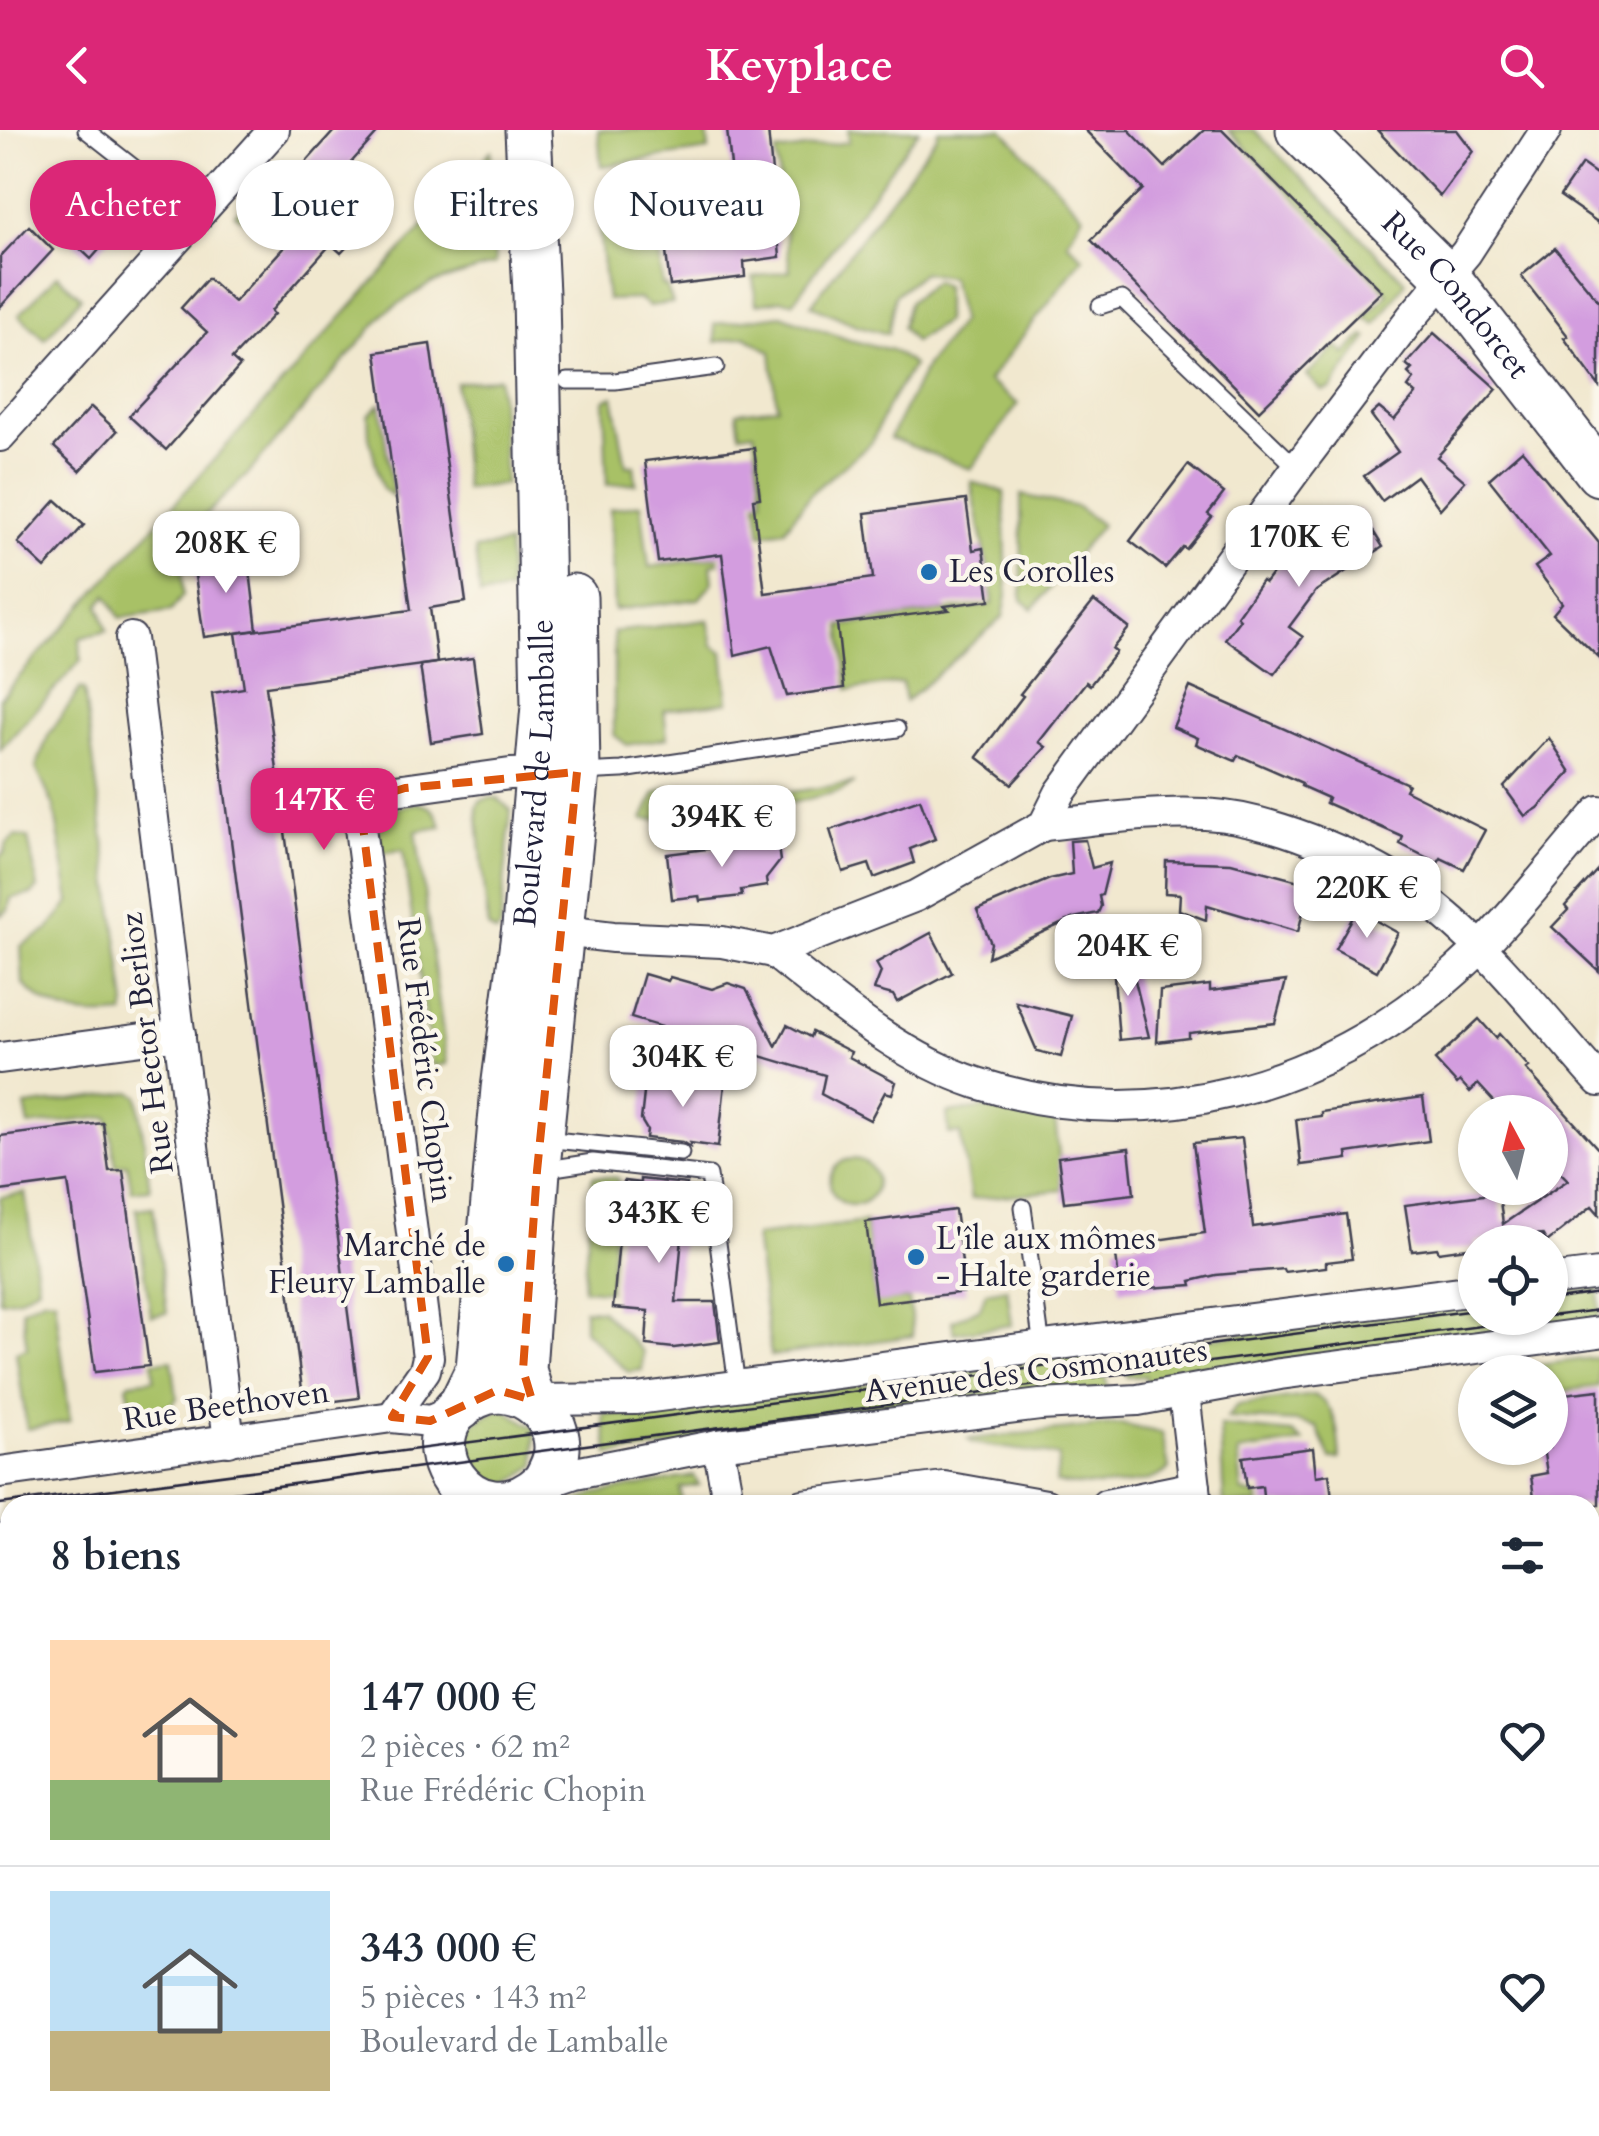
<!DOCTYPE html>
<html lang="fr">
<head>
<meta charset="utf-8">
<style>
  :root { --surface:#fff; --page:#f6f6f7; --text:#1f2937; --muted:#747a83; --line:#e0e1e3; --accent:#db2777 }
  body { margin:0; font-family:Cardo,serif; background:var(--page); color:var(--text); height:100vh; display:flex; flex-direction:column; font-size:38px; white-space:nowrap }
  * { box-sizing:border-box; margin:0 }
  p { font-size:32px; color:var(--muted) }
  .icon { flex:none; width:55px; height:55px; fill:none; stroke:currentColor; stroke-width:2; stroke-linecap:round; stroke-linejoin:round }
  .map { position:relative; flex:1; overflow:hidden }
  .drawer { position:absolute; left:0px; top:1365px; width:1600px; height:642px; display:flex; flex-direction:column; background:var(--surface); border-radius:30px 30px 0 0; box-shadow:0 2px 8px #0004 }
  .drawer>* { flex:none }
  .guide { position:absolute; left:30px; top:30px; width:1000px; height:90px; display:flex; gap:20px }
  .needle { width:65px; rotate:353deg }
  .fabs { position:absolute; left:1458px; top:965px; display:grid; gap:20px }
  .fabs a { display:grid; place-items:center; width:110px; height:110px; border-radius:50%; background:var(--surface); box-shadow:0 2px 8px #0004; font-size:50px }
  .price { position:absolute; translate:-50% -85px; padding:0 22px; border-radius:20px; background:#fff; color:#222; font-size:32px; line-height:65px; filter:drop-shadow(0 2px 5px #0008) }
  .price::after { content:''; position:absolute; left:50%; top:60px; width:30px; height:22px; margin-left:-15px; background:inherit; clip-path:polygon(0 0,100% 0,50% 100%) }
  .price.on { background:var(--accent); color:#fff }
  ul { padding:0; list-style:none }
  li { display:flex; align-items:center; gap:30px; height:250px; padding:0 50px }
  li+li { border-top:2px solid var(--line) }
  li span { display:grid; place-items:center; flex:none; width:280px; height:200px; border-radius:0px; color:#555 }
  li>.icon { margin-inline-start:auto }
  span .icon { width:120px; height:120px; fill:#fffc; stroke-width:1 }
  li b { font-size:42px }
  h2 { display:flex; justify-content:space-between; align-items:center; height:120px; padding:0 50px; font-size:42px }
  .pill { padding:0 35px; border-radius:45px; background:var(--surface); box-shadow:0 2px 8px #0004; font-size:35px; line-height:90px }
  .pill.on { background:var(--accent); color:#fff }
  header { display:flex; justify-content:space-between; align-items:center; height:130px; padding:0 50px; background:var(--accent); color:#fff; font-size:45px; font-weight:800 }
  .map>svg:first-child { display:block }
  .green { fill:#a8c166; stroke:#657250; stroke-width:2.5 }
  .building { fill:#d39ddf }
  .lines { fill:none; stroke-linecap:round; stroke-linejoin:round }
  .lane-casing { stroke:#414051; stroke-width:19 }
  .street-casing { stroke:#414051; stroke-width:34 }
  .secondary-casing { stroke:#414051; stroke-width:49 }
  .lane { stroke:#fff; stroke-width:15 }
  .street { stroke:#fff; stroke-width:30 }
  .secondary { stroke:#fff; stroke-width:45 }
  .tram { stroke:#22223b; stroke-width:2.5 }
  .marked { fill:none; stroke:#de560e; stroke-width:8; stroke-dasharray:20 12; stroke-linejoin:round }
  .poi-dot { fill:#1f6fb2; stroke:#fbf7ec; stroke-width:4 }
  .labels { text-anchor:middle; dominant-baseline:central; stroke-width:9; stroke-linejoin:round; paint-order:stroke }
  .street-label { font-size:32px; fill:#22223b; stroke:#fbf7ec }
  .poi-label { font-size:32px; fill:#22223b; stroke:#fbf7ec; text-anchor:start }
</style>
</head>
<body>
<header><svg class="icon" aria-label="back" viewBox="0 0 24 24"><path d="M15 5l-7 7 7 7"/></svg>Keyplace<svg class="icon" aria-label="search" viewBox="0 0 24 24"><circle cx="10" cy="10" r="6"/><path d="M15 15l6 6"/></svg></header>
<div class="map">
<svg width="1599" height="2006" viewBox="0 0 1599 2006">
  <rect width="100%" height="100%" fill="#fbf7ec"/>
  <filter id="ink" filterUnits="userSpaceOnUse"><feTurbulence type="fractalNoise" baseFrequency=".01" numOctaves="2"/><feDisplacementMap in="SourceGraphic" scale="20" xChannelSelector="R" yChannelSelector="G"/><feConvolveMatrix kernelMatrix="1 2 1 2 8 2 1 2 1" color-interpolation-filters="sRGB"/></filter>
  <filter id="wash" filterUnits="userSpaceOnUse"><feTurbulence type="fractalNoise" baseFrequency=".0048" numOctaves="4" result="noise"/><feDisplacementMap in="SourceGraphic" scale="40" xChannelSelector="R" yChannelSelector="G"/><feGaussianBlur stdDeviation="2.25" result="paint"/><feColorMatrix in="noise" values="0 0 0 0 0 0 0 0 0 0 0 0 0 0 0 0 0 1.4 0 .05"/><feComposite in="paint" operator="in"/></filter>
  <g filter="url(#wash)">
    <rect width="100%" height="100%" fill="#f1e8cf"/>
    <g class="green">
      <polygon points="598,0 707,0 709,20 601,36"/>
      <polygon points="848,0 919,0 793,172 781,170 756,174 753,147 790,141 776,22 849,12"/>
      <polygon points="938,0 1003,0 1083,85 1067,112 1083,128 988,251 1018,274 971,339 890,308 926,236 961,191 951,148 923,142 895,165 888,204 856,195 811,175 937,6"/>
      <polygon points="1228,0 1254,0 1406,152 1376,194 1364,188 1388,163"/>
      <polygon points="491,21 495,134 430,154 386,182 247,345 182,407 183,465 171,481 120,488 107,465 99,475 107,501 80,508 81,530 0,620 0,568"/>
      <polygon points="260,56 287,79 265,104 235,84"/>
      <polygon points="647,87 657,94 662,155 666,156 673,173 648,176 640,169 607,170 599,99 604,92"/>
      <polygon points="57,145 81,167 45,209 19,185"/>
      <polygon points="934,151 945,156 945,191 914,212 902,197 909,172"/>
      <polygon points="781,185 849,210 892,220 913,235 887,277 872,312 812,362 784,400 761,404 757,372 763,369 754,302 740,304 737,282 777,277 771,222 745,206 716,212 714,194"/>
      <polygon points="1364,206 1368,208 1331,259 1322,261 1307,245 1337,216 1345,224"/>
      <polygon points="499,248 505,354 465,359 456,253"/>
      <polygon points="613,266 626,335 634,335 636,353 607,355 604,270"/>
      <polygon points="380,274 393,366 383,359 380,351 369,306 368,285"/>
      <path d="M 971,352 L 1004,362 L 1007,465 L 1003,487 L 905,572 L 902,553 L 848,560 L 841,496 L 993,474 C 989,432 978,393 971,352 Z"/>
      <polygon points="1021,365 1077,377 1101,395 1033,479 1022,470"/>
      <polygon points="641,374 649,437 718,427 719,433 711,435 713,452 699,469 614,480 610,379"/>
      <polygon points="508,414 509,461 480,466 475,419"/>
      <polygon points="708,490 713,515 723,522 728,572 664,580 667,608 627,615 614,605 614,502"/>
      <path d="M 80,559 L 84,560 L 126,875 L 124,884 C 82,888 54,885 23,854 L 21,816 L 48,800 L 70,772 L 54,677 L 36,638 L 48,606 Z"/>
      <polygon points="855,653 841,661 709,693 643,689 655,663 669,657 675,678"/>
      <polygon points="489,668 497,668 511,680 500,799 496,803 488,797 477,677 480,671"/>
      <path d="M 417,673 C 433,676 437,682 442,697 L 416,701 L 447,934 L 432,936 L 403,720 L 379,723 C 377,689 381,680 417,673 Z"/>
      <polygon points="16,706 28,708 38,758 32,764 11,768 8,780 0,786 0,725 4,724 7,713"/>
      <polygon points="131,962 138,966 150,1059 132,1061 127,1034 116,1036 108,987 29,996 25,976"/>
      <polygon points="984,978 1055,989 1063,1060 971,1069 960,1003 949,1004 947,983"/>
      <circle cx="853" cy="1052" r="23"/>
      <polygon points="593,1046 618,1048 609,1161 583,1159"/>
      <polygon points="25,1063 38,1156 19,1168 0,1171 0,1067"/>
      <polygon points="153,1077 167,1183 151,1186 136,1079"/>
      <polygon points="866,1092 876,1172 909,1169 913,1206 771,1226 755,1106"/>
      <polygon points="1599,1156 1599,1188 1229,1238 1147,1258 1145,1246 1127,1247 1123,1220 1475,1173 1475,1188 1550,1188 1550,1163"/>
      <polygon points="1007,1158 1012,1195 954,1203 952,1191 980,1178 986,1162"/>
      <polygon points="45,1168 55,1169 70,1291 27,1299 16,1222 27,1218 22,1179"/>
      <polygon points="584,1179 601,1180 643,1222 642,1240 628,1242 584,1200"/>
      <polygon points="1103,1223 1108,1262 609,1325 603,1284 658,1282"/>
      <polygon points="1599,1227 1599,1256 1550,1263 1550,1242 1511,1242 1510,1239"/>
      <polygon points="172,1230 177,1268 170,1276 133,1282 127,1256 130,1252 154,1249 153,1232"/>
      <path d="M 1314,1265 C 1338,1277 1338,1304 1340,1329 L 1331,1329 L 1317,1297 L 1299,1292 L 1227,1288 L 1237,1275 Z"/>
      <path d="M 502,1278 L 535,1298 L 536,1335 L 505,1357 L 470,1344 C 460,1298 460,1298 502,1278 Z"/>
      <path d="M 1120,1294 L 1162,1303 L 1169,1339 C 1148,1360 1085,1357 1056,1353 L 1059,1326 L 972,1313 L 968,1309 Z"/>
      <polygon points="1220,1296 1292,1303 1303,1312 1238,1322 1242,1362 1258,1366 1258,1375 1224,1375"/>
      <polygon points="694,1346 699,1355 680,1358 682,1375 572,1375 594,1364"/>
    </g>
    <g id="blocks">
      <g class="building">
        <polygon points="335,0 380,0 315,73 290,50"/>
        <polygon points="727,0 768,0 780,127 744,132 745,147 670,156 658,54 732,45"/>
        <polygon points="1085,0 1129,0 1165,37 1204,0 1222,0 1382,161 1259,281 1091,110 1143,59"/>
        <polygon points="1377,0 1457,0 1473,21 1440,66"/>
        <polygon points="1582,34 1599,46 1599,93 1560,66"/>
        <polygon points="104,50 136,78 91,129 60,100"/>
        <polygon points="327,70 363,100 341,123 331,114 271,181 274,184 232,229 240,236 166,320 129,286 207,202 181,178 208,148 234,172"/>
        <polygon points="29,96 53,120 0,177 0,127"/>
        <polygon points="1555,118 1599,172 1599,256 1564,208 1568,206 1521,146"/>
        <polygon points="1434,203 1497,259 1437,327 1465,351 1440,379 1416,346 1382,371 1364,346 1398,322 1371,285 1379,278 1394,290 1416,264 1408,257 1414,249 1408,243 1412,239 1406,234"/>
        <polygon points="430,214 466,472 430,478 437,533 266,556 359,1268 304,1275 212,563 244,558 236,503 411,480 376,222"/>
        <polygon points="91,277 117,301 80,341 54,317"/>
        <polygon points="754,318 760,368 753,369 765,463 873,448 865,383 966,370 973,420 983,418 990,470 944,476 949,480 837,494 844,558 787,566 771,516 735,525 722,424 658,432 645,331"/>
        <polygon points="1522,320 1599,413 1599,528 1553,484 1562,473 1535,437 1550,426 1489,349"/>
        <polygon points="1188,335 1224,363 1208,384 1212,387 1186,419 1183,417 1165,438 1130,411"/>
        <polygon points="56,370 84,395 45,438 18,413"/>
        <polygon points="1359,379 1383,417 1316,461 1289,497 1303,507 1274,544 1225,509 1240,489 1237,486 1262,451 1265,453 1284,428"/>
        <polygon points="248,424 257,500 204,507 193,432"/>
        <polygon points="1094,471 1129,498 1112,519 1116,522 1090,555 1086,552 1039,612 1046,617 1012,654 977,627 1023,566 1020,564"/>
        <polygon points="473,528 483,604 431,612 420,535"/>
        <polygon points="1190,557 1408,654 1405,660 1485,700 1464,739 1441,728 1438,733 1400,714 1403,707 1326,673 1328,668 1301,656 1302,653 1238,625 1235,631 1196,614 1198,608 1173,597"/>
        <polygon points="1549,608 1571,642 1538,678 1525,686 1504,657"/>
        <polygon points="920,669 935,709 910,719 914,733 874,748 869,734 843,742 830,700"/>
        <polygon points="777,710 780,731 766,749 767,756 741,760 742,766 700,771 699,766 672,769 667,724"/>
        <polygon points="1085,710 1092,738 1110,733 1102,765 1099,766 1101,776 1098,783 1074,788 988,827 991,813 977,780 1050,749 1072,744 1070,711"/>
        <polygon points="1166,731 1231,733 1310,754 1298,802 1207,775 1206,790 1179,780 1180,764 1165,763"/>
        <polygon points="1599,738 1599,841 1552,797 1568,780 1565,776"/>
        <polygon points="1357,780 1398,803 1377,841 1335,819"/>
        <polygon points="931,803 952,843 897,872 893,865 874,860 881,842 876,833"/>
        <polygon points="1127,818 1149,907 1119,910 1112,821"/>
        <polygon points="644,844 668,851 670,847 712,859 728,853 746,859 776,916 787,895 810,907 812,902 851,922 849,927 896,952 892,964 885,962 870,990 821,964 825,945 631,888"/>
        <polygon points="1286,851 1275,893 1189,903 1189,908 1157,912 1160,861 1210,855 1210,861"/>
        <polygon points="1016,872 1072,886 1061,927 1037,921"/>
        <polygon points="1479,889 1496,908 1499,904 1529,937 1526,939 1599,1020 1599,1084 1592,1076 1547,1112 1542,1104 1475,1112 1475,1117 1439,1122 1437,1118 1412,1121 1405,1075 1499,1063 1503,1094 1568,1050 1550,1032 1550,982 1504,982 1478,954 1470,962 1460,951 1457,954 1435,930"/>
        <polygon points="646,945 725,954 718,1017 690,1013 690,1017 682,1012 646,1008 647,1000 641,990"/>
        <polygon points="1423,967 1429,1011 1347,1023 1348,1029 1301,1035 1296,989 1321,986 1321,982"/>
        <polygon points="103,993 109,1041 123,1040 149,1236 95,1242 68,1052 0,1061 0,1006"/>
        <polygon points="1242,1008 1253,1097 1346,1084 1352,1129 1326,1132 1326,1137 1284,1142 1283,1139 1216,1145 1191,1151 1192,1155 1120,1160 1115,1116 1205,1103 1193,1013"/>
        <polygon points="1129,1018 1134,1064 1064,1072 1058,1027"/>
        <polygon points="640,1049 687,1054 676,1172 715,1172 720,1212 674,1218 646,1215 648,1181 613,1178 624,1051 640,1053"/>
        <polygon points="955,1080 966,1162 876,1173 866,1092"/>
        <polygon points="1599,1260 1599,1375 1535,1375 1531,1346 1547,1343 1543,1318 1550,1318 1550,1296 1559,1295 1555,1265"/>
        <polygon points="1313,1318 1316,1346 1329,1344 1333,1375 1264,1375 1262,1356 1247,1358 1243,1327"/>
      </g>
    </g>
  </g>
  <g filter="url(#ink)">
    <use href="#blocks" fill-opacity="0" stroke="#414051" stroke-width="2.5"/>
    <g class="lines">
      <g class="lane-casing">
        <g id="lane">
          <polyline points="86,0 197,87"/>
          <polyline points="1100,176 1122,169 1297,338"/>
          <polyline points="567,251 615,251 716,237"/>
          <polyline points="581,642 622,640 897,599"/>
          <polyline points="544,1009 681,1023"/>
          <polyline points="541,1040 593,1032 709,1045 737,1256"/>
          <polyline points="1023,1077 1042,1217"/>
        </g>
      </g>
      <g class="street-casing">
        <g id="street">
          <polyline points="0,306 274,0"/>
          <polyline points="131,508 229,1311"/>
          <path d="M 1044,695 C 1097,690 1152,681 1205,684 C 1241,686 1275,696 1309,709 C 1352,725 1394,745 1430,773 C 1492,820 1547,893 1599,951"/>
          <polyline points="546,799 613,807 722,812 773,822 916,766 1044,695 1060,663 1297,338 1411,188 1466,123 1546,0"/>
          <path d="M 773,822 C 835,871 901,928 977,953 C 1149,1009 1325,958 1457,840 C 1508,794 1553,733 1599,681"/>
          <polyline points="0,928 180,904"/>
          <polyline points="1550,1150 1599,1144"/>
          <polyline points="1184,1263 1197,1375"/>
          <polyline points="532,1270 636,1269 1475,1160"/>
          <polyline points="392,1287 425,1240 428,1227 358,682 360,672 374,663 510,644 554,643"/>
          <polyline points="718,1315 729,1375"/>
          <polyline points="0,1342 392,1287 430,1291 460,1278"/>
          <polyline points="543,1354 575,1343 718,1315 1040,1275 1138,1270 1280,1244 1599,1202"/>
          <polyline points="803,1375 944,1357 1046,1375"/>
          <polyline points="1106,1375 1195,1357"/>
          <polyline points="1590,1699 1599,1698"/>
          <polyline points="1590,1783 1599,1782"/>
          <polyline points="0,1885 10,1884"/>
          <polyline points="1328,1998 1329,2006"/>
          <polyline points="1501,1998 1502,2006"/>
        </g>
      </g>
      <g class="secondary-casing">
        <g id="secondary">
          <path id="s1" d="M 1299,0 L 1447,147 L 1599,343"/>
          <polyline points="532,1270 523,1240 538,1027 577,642 574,467"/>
          <path id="s2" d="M 460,1278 L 479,1239 L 504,959 L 525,797 L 544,576 L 536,164 L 528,0"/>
          <path d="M 532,1375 C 541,1357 556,1339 557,1319 C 558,1278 513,1247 475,1266 C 398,1306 473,1418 543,1354"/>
          <polyline points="580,1998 582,2006"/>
        </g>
      </g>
      <use href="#lane" class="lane"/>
      <use href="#street" class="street"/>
      <use href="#secondary" class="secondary"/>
      <g class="tram">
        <polyline points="1550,1170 1599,1163"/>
        <polyline points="1550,1186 1599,1180"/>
        <polyline points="0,1374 1475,1180"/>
        <polyline points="135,1375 1541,1188"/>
        <polyline points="0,1393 10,1392"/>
      </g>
    </g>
  </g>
  <path class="marked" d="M 577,642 L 537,1041 L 523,1240 L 532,1270 L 498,1260 L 430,1291 L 392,1287 L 428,1227 L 360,672 L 405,658 Z"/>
  <g class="poi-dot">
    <circle cx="929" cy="442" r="10"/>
    <circle cx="916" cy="1127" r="10"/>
    <circle cx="506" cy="1134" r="10"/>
  </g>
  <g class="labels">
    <g class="street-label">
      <text stroke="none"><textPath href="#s1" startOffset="228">Rue Condorcet</textPath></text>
      <text stroke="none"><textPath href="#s2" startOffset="642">Boulevard de Lamballe</textPath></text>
      <text transform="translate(147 913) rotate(-97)">Rue Hector Berlioz</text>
      <text transform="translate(425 930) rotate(83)">Rue Frédéric Chopin</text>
      <text transform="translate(1036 1241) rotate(-7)">Avenue des Cosmonautes</text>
      <text transform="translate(226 1276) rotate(-8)">Rue Beethoven</text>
    </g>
    <g class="poi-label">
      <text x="949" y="442">Les Corolles</text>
      <text x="936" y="1109">L'île aux mômes<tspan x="936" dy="37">- Halte garderie</tspan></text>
      <text x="486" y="1116" text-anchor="end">Marché de<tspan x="486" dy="37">Fleury Lamballe</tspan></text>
    </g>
  </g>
</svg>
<div class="fabs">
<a><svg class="needle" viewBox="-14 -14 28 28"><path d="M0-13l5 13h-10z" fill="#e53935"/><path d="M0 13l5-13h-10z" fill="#747a83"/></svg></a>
<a><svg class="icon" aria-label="locate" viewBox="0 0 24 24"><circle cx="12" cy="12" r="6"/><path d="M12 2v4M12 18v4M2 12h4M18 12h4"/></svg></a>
<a><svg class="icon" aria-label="layers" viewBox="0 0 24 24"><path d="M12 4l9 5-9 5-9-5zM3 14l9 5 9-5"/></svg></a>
</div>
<b class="price" style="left:1299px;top:460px">170K €</b>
<b class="price" style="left:226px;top:466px">208K €</b>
<b class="price on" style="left:324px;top:723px">147K €</b>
<b class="price" style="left:722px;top:740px">394K €</b>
<b class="price" style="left:1367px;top:811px">220K €</b>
<b class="price" style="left:1128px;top:869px">204K €</b>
<b class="price" style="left:683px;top:980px">304K €</b>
<b class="price" style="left:659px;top:1136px">343K €</b>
<div class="guide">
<a class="pill on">Acheter</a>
<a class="pill">Louer</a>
<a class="pill">Filtres</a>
<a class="pill">Nouveau</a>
</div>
<section class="drawer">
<h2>8 biens<svg class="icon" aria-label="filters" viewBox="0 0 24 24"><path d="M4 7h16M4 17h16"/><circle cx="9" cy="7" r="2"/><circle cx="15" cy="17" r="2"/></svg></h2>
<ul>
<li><span style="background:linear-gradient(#ffd9b3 70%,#8fb573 0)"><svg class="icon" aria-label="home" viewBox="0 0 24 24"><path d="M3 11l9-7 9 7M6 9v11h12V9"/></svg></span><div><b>147 000 €</b><p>2 pièces · 62 m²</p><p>Rue Frédéric Chopin</p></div><svg class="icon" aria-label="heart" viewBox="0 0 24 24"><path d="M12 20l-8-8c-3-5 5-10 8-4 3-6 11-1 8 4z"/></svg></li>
<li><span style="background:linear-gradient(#bfe0f5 70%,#c2b280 0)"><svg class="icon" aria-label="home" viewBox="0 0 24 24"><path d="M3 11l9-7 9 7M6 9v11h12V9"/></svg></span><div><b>343 000 €</b><p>5 pièces · 143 m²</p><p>Boulevard de Lamballe</p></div><svg class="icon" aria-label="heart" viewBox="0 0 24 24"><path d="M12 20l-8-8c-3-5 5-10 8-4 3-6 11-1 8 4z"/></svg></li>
</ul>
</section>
</div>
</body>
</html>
